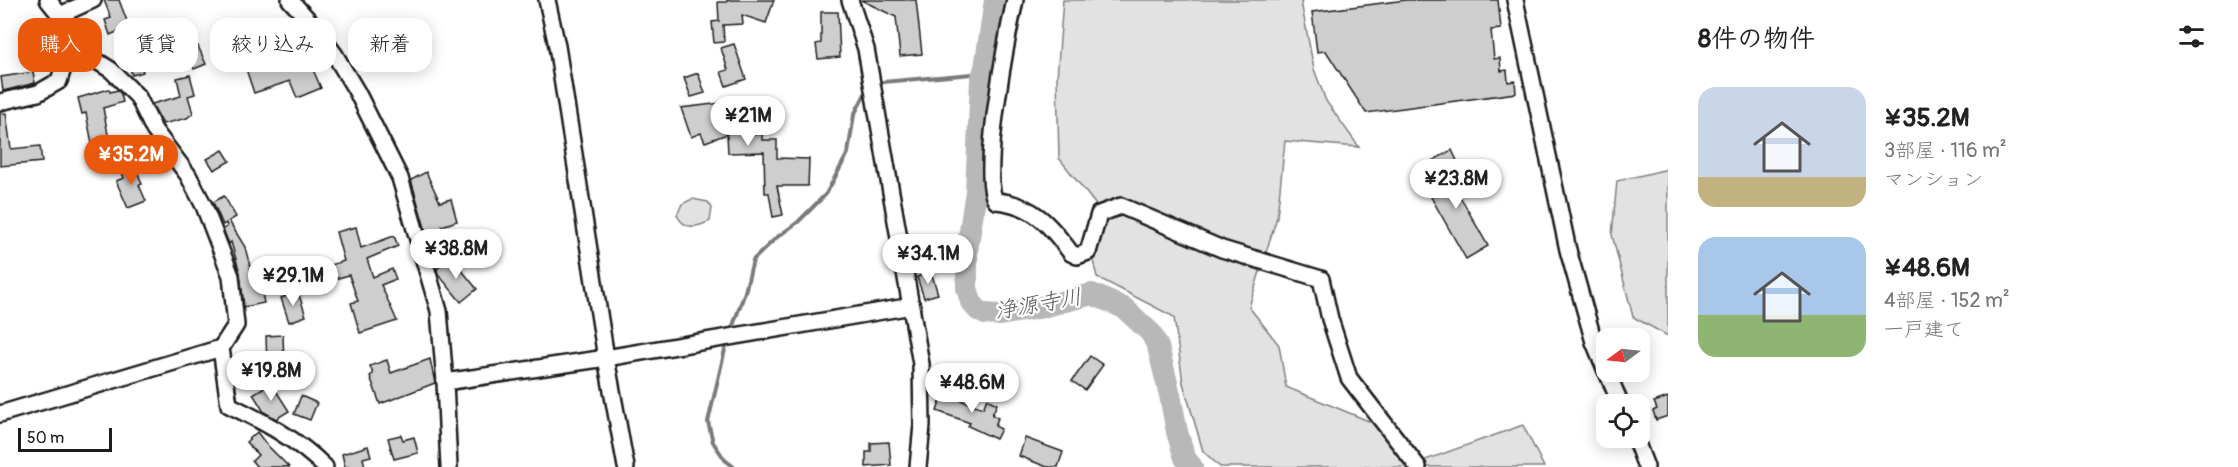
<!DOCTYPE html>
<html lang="ja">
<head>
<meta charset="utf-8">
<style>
  :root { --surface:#fff; --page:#f6f6f6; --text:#222; --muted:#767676; --accent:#ea580c }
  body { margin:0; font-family:Pangolin,"Klee One",sans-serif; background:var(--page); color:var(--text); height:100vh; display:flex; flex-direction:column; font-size:22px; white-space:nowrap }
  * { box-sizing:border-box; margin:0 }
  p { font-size:20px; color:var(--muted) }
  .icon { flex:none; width:33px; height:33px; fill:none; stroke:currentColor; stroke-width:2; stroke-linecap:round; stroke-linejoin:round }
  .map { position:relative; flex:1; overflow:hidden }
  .panel { display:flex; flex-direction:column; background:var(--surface); width:570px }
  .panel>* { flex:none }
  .banner { position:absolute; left:18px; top:18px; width:570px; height:54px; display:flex; gap:12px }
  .needle { width:39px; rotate:255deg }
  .fabs { position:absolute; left:1596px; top:328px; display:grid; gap:12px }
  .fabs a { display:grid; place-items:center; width:54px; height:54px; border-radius:12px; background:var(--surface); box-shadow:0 3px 15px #0003; font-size:30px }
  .scale { position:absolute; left:18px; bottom:15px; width:94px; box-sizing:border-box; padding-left:6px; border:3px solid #1c1c1c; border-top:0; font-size:16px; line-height:21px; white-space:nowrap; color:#1c1c1c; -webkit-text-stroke:4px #fff; paint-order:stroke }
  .price { position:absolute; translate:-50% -51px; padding:0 14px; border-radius:21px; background:#fff; color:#222; font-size:20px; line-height:39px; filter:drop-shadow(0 2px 3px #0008) }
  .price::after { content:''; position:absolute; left:50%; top:36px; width:18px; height:14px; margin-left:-9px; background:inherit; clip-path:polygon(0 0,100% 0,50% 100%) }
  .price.on { background:var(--accent); color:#fff }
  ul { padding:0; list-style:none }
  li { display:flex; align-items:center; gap:18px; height:150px; padding:0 30px }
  li span { display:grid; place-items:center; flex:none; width:168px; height:120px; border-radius:18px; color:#555 }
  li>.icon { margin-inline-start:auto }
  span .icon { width:72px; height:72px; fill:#fffc; stroke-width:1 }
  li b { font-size:26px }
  h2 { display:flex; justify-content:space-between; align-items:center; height:72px; padding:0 30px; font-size:26px }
  .tag { padding:0 21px; border-radius:18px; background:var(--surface); box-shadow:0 3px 15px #0003; font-size:21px; line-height:54px }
  .tag.on { background:var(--accent); color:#fff }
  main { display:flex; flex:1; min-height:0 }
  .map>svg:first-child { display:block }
  .green { fill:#e2e2e2; stroke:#7f7f7f; stroke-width:1.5 }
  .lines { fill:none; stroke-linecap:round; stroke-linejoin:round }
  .stream { stroke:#7a7a7a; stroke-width:4 }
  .river { stroke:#b8b8b8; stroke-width:22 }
  .building { fill:#cecece; stroke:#1c1c1c; stroke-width:1.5 }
  .minor-casing { stroke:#1c1c1c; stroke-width:20 }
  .minor { stroke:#fff; stroke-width:15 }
  .labels { text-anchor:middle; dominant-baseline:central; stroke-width:4.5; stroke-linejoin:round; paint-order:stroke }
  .water-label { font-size:22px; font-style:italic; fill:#5a5a5a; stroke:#fff }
</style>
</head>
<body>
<main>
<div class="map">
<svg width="1668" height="467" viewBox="0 0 1668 467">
  <rect width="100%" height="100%" fill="#fff"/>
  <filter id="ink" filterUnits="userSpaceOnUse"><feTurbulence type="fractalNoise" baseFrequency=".0167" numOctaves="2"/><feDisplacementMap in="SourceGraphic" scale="12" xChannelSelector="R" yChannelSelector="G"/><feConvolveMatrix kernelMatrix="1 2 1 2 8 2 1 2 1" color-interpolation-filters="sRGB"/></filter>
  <g filter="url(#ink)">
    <g class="green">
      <polygon points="1063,0 1303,0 1301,2 1314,69 1326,101 1359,147 1285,141 1277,217 1249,307 1279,345 1286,387 1376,424 1420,462 1523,425 1544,467 1220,467 1203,451 1183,383 1174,317 1097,277 1092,257 1107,219 1059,158 1057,78"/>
      <polygon points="1668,169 1668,336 1633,317 1612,235 1617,181"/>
      <path d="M 692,199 L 708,202 L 712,208 L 710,221 C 696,228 684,230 677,215 L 682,204 Z"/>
    </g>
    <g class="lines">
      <g class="stream">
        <polyline points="878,86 883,82 983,73"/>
        <polyline points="730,334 745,292 753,260 776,238 798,222 826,194 848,153 854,115 864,96 870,92"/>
        <polyline points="727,341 708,422 713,442 725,460 734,467"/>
      </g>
      <polyline class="river" points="995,0 985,68 981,80 976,191 967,251 967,288 971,302 978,310 985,314 1000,315 1038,308 1092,294 1124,308 1151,333 1158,347 1170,395 1177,432 1185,458 1192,467"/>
    </g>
    <g class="building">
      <polygon points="104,0 119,0 138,50 141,49 144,60 140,61 143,72 132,75 126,54 127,54 119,31 110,35 105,20 111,18"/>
      <polygon points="727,0 774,0 766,23 742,15 743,24 723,25 724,42 714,43 712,22 719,21 718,2 727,2"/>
      <polygon points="861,0 916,0 922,54 900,56 896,17"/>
      <polygon points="1406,0 1498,0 1501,29 1491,30 1494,59 1500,58 1501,71 1507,70 1508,82 1515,81 1516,93 1366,113 1326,51 1317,52 1312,12"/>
      <polygon points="821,12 838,12 840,57 818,59 816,44 821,43"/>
      <polygon points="305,33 316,52 307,56 321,88 297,98 290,81 254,93 241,54 261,47 264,56"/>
      <polygon points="734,44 746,79 726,86 721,72 728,70 721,48"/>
      <polygon points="198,46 206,64 194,69 186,51"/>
      <polygon points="33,72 35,83 3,91 1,77"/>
      <polygon points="698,73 705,93 691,97 684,78"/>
      <polygon points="190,75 195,94 188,96 193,113 187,118 163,124 152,104 181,96 177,78"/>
      <polygon points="109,89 110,92 118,90 121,94 123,102 103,108 113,161 96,164 86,113 82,114 78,98"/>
      <polygon points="738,101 742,135 762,134 762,140 777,140 777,158 809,159 808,186 777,186 783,215 773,217 769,193 765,193 764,152 728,153 727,134 705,142 701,133 691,137 681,108"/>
      <polygon points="6,113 11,149 40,146 42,162 0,166 0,114"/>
      <polygon points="223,150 230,161 214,170 207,159"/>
      <polygon points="1452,150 1458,163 1445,170 1488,246 1466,259 1431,197 1444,189 1430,162"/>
      <polygon points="134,163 142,184 139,185 146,201 128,208 116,181 124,178 120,168"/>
      <polygon points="426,172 440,202 451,199 457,221 442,226 450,242 432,252 411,180"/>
      <polygon points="224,196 236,217 229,221 245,247 253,278 259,277 264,303 244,307 240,273 231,242 229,244 223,229 227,227 226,223 223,225 213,202"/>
      <polygon points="356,227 361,248 394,236 398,246 367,259 373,277 392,269 396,279 381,285 397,321 360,333 351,303 358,301 349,275 288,292 285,278 344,261 336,232"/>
      <polygon points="451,257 477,289 461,302 438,274 437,269"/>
      <polygon points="931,272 938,294 924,298 917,277"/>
      <polygon points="298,292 306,316 289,322 281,298"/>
      <polygon points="283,335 284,364 267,365 266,336"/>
      <polygon points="1090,356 1103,365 1085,390 1072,381"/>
      <polygon points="430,359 435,383 380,404 370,376 373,374 370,366 387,360 391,373"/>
      <polygon points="271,383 289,411 276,419 264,412 253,394"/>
      <polygon points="943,394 983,408 987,399 997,404 992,415 998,418 995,426 1001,429 996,439 968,426 970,423 937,411"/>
      <polygon points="301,396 317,403 310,420 294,414"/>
      <polygon points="1668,397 1668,416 1656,420 1653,411 1657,409 1654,402"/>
      <polygon points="257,432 266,444 289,467 257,467 252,461 258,455 246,442"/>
      <polygon points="401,435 403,440 414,437 418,453 394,459 388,438"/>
      <polygon points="1025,438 1063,452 1058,467 1047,467 1019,456"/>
      <polygon points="889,442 891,465 866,467 866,452 871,452 871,443"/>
      <polygon points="368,446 371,456 363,458 365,467 345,467 342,454"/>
    </g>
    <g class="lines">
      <g class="minor-casing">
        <g id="minor">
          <polyline points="48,0 60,15"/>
          <path d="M 93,0 L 60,15 L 81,51 L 111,70 L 138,97 L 154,130 L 188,175 L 204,206 L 231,276 L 236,325 L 221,348 L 229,405 C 264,422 297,439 325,467"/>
          <polyline points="290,0 313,25 335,55 357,92 400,178 439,311 445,382 449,467"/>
          <polyline points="547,0 557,46 606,358 626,467"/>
          <polyline points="850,0 866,49 921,364 922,425 918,467"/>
          <path d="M 1015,0 C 1008,32 979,179 996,201 C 1033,204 1050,225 1071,253 L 1077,256 L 1088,252 L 1099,214 L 1121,206 L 1222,249 L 1321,279 L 1330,319 L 1349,378 L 1418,467"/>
          <polyline points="1515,0 1568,250 1594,342 1606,371"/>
          <polyline points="0,102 38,93 59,81 65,62 81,51"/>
          <polyline points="1607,372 1621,405"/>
          <polyline points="445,382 606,358 912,306"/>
          <polyline points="0,414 221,348"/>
          <polyline points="1635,438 1646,467"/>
        </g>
      </g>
      <use href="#minor" class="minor"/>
    </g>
  </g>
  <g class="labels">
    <g class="water-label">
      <text transform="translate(1038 304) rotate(-10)">浄源寺川</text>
    </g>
  </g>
</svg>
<div class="fabs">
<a><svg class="needle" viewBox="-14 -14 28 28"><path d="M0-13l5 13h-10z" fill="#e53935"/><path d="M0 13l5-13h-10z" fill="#767676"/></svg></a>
<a><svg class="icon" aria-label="locate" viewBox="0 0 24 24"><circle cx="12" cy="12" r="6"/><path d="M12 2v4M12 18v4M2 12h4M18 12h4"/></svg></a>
</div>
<div class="scale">50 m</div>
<b class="price" style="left:748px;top:147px">¥21M</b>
<b class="price on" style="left:131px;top:186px">¥35.2M</b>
<b class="price" style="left:1456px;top:210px">¥23.8M</b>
<b class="price" style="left:456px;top:280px">¥38.8M</b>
<b class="price" style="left:928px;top:285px">¥34.1M</b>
<b class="price" style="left:293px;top:307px">¥29.1M</b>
<b class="price" style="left:271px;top:402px">¥19.8M</b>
<b class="price" style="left:972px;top:414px">¥48.6M</b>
<div class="banner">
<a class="tag on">購入</a>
<a class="tag">賃貸</a>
<a class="tag">絞り込み</a>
<a class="tag">新着</a>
</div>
</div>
<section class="panel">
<h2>8件の物件<svg class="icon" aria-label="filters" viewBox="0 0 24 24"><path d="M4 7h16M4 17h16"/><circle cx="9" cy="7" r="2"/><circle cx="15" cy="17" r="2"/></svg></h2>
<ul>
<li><span style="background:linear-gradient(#c9d6e8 75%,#c2b280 0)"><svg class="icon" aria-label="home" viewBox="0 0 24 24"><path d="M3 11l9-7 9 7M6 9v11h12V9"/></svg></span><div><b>¥35.2M</b><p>3部屋 · 116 m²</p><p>マンション</p></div></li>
<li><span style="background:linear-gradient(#a9c7e8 65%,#8fb573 0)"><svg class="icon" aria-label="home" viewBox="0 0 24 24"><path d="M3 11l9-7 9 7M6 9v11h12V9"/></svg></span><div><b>¥48.6M</b><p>4部屋 · 152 m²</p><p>一戸建て</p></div></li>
</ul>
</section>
</main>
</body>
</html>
